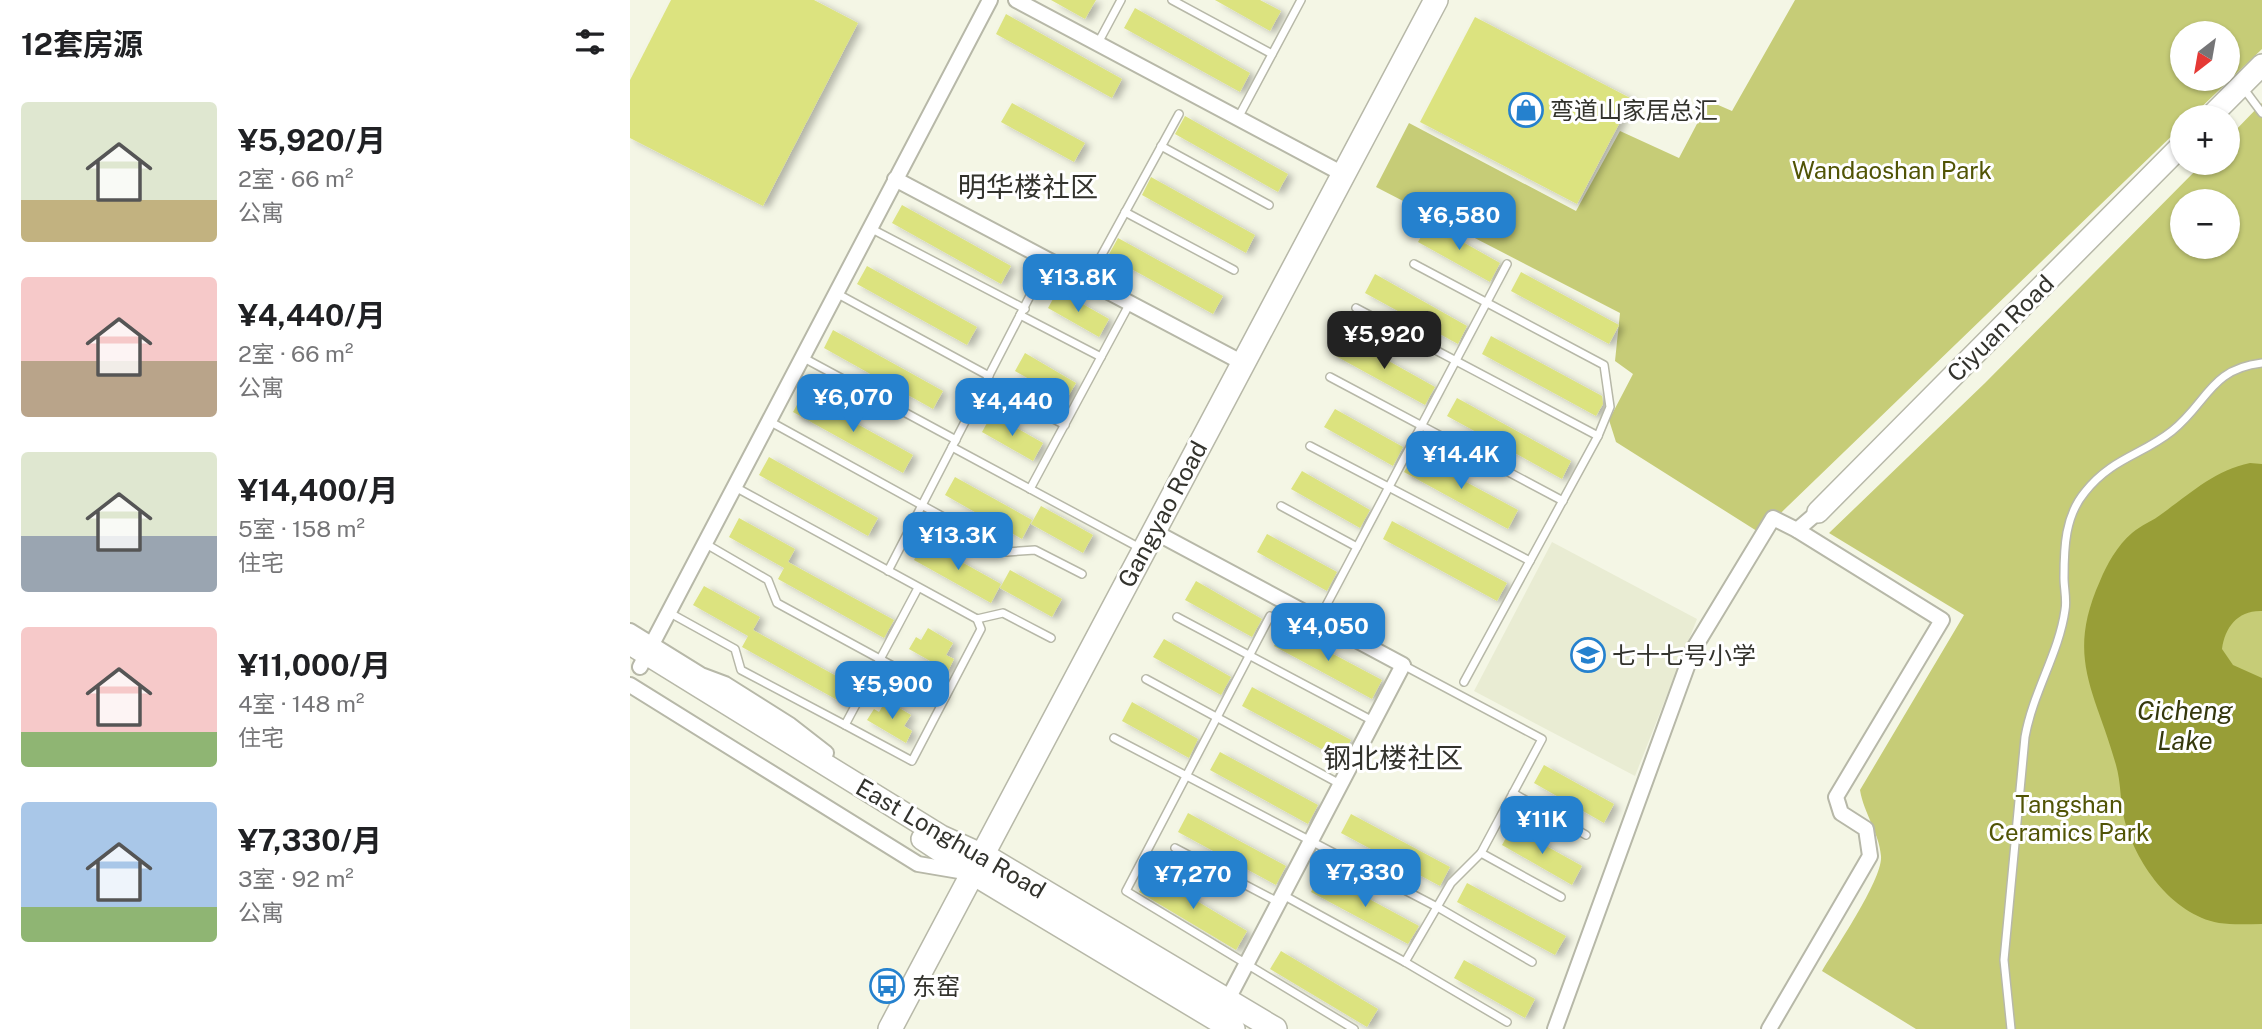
<!DOCTYPE html>
<html lang="zh">
<head>
<meta charset="utf-8">
<style>
  :root { --surface:#fff; --page:#f6f6f6; --text:#202124; --muted:#757577; --accent:#2581ce }
  body { margin:0; font-family:"Public Sans","Noto Sans SC",sans-serif; background:var(--page); color:var(--text); height:100vh; display:flex; flex-direction:column; font-size:26px; white-space:nowrap }
  * { box-sizing:border-box; margin:0 }
  p { font-size:23px; color:var(--muted) }
  .icon { flex:none; width:38px; height:38px; fill:none; stroke:currentColor; stroke-width:2; stroke-linecap:round; stroke-linejoin:round }
  .map { position:relative; flex:1; overflow:hidden }
  .drawer { display:flex; flex-direction:column; background:var(--surface); width:630px }
  .drawer>* { flex:none }
  .needle { width:46px; rotate:211deg }
  .fabs { position:absolute; left:1540px; top:21px; display:grid; gap:14px }
  .fabs a { display:grid; place-items:center; width:70px; height:70px; border-radius:50%; background:var(--surface); box-shadow:0 2px 5px #0004; font-size:35px }
  .price { position:absolute; translate:-50% -60px; padding:0 16px; border-radius:14px; background:var(--accent); color:#fff; font-size:23px; line-height:46px; filter:drop-shadow(0 2px 4px #0008) }
  .price::after { content:''; position:absolute; left:50%; top:42px; width:21px; height:16px; margin-left:-10px; background:inherit; clip-path:polygon(0 0,100% 0,50% 100%) }
  .price.active { background:#222; color:#fff }
  ul { padding:0; list-style:none }
  li { display:flex; align-items:center; gap:21px; height:175px; padding:0 21px }
  li span { display:grid; place-items:center; flex:none; width:196px; height:140px; border-radius:7px; color:#555 }
  li>.icon { margin-inline-start:auto }
  span .icon { width:84px; height:84px; fill:#fffc; stroke-width:1 }
  li b { font-size:30px }
  h2 { display:flex; justify-content:space-between; align-items:center; height:84px; padding:0 21px; font-size:30px }
  main { display:flex; flex:1; min-height:0 }
  .map>svg:first-child { display:block }
  .built { fill:#e9ecd3 }
  .green { fill:#c6cc77; fill-rule:evenodd }
  .water { fill:#989e37 }
  .building { fill:#dce37f; filter:url(#shadow) }
  .lines { fill:none; stroke-linecap:round; stroke-linejoin:round }
  .lane-casing { stroke:#b7b8a8; stroke-width:10 }
  .street-casing { stroke:#b7b8a8; stroke-width:18 }
  .secondary-casing { stroke:#b7b8a8; stroke-width:24 }
  .primary-casing { stroke:#b7b8a8; stroke-width:26 }
  .lane { stroke:#fff; stroke-width:7 }
  .street { stroke:#fff; stroke-width:14 }
  .secondary { stroke:#fff; stroke-width:21 }
  .primary { stroke:#fff; stroke-width:23 }
  .labels { text-anchor:middle; dominant-baseline:central; stroke-width:6; stroke-linejoin:round; paint-order:stroke }
  .poi-label { font-size:24px; fill:#33332d; stroke:#fff; text-anchor:start }
  .park-label { font-size:24px; fill:#515405; stroke:#fff }
  .street-label { font-size:24px; fill:#33332d; stroke:#fff }
  .water-label { font-size:26px; font-style:italic; fill:#35380d; stroke:#fff }
  .quarter-label { font-size:28px; fill:#33332d; stroke:#fff }
</style>
</head>
<body>
<main>
<section class="drawer">
<h2>12套房源<svg class="icon" aria-label="filters" viewBox="0 0 24 24"><path d="M4 7h16M4 17h16"/><circle cx="9" cy="7" r="2"/><circle cx="15" cy="17" r="2"/></svg></h2>
<ul>
<li><span style="background:linear-gradient(#dfe7d0 70%,#c2b280 0)"><svg class="icon" aria-label="home" viewBox="0 0 24 24"><path d="M3 11l9-7 9 7M6 9v11h12V9"/></svg></span><div><b>¥5,920/月</b><p>2室 · 66 m²</p><p>公寓</p></div></li>
<li><span style="background:linear-gradient(#f6c9c9 60%,#b9a48a 0)"><svg class="icon" aria-label="home" viewBox="0 0 24 24"><path d="M3 11l9-7 9 7M6 9v11h12V9"/></svg></span><div><b>¥4,440/月</b><p>2室 · 66 m²</p><p>公寓</p></div></li>
<li><span style="background:linear-gradient(#dfe7d0 60%,#9aa5b1 0)"><svg class="icon" aria-label="home" viewBox="0 0 24 24"><path d="M3 11l9-7 9 7M6 9v11h12V9"/></svg></span><div><b>¥14,400/月</b><p>5室 · 158 m²</p><p>住宅</p></div></li>
<li><span style="background:linear-gradient(#f6c9c9 75%,#8fb573 0)"><svg class="icon" aria-label="home" viewBox="0 0 24 24"><path d="M3 11l9-7 9 7M6 9v11h12V9"/></svg></span><div><b>¥11,000/月</b><p>4室 · 148 m²</p><p>住宅</p></div></li>
<li><span style="background:linear-gradient(#a9c7e8 75%,#8fb573 0)"><svg class="icon" aria-label="home" viewBox="0 0 24 24"><path d="M3 11l9-7 9 7M6 9v11h12V9"/></svg></span><div><b>¥7,330/月</b><p>3室 · 92 m²</p><p>公寓</p></div></li>
</ul>
</section>
<div class="map">
<svg width="1632" height="1029" viewBox="0 0 1632 1029">
  <defs>
    <filter id="shadow"><feDropShadow dx="5.5" dy="3" stdDeviation="3.5" flood-color="#0004"/></filter>
  </defs>
  <rect width="100%" height="100%" fill="#f4f6e5"/>
  <polygon class="built" points="922,542 1067,619 1005,776 844,691"/>
  <g class="green">
    <path d="M 1165,0 L 1632,0 L 1632,49 L 1561,117 L 1552,117 L 1552,126 L 1130,533 L 986,442 L 979,420 L 1003,374 L 985,361 L 990,313 L 746,187 L 779,123 L 946,211 L 990,131 L 1049,158 L 1079,101 L 1102,111 ZM 1552,33 L 1598,33 L 1598,79 L 1552,79 Z"/>
    <path d="M 1632,103 L 1632,1029 L 1286,1029 L 1192,971 C 1205,949 1253,879 1251,856 C 1249,832 1234,814 1230,790 L 1334,615 L 1199,533 L 1355,383 L 1573,163 L 1598,163 L 1598,138 ZM 1552,201 L 1598,201 L 1598,247 L 1552,247 Z"/>
  </g>
  <path class="water" d="M 1620,463 L 1632,464 L 1632,611 C 1608,610 1595,627 1592,649 L 1603,665 L 1632,678 L 1632,924 C 1618,924 1603,925 1589,923 C 1541,914 1505,862 1494,818 C 1490,800 1491,782 1486,765 C 1466,692 1435,659 1470,581 C 1477,564 1487,546 1502,533 C 1511,525 1523,521 1533,513 C 1561,493 1585,470 1620,463 Z"/>
  <g class="building">
    <polygon points="41,0 184,0 228,23 133,206 0,138 0,80"/>
    <polygon points="421,0 466,0 455,19"/>
    <polygon points="585,0 630,0 651,11 640,31"/>
    <polygon points="505,8 620,73 610,92 494,28"/>
    <polygon points="376,14 492,79 482,98 366,34"/>
    <polygon points="845,17 1002,99 947,204 790,122"/>
    <polygon points="382,103 455,143 444,162 371,122"/>
    <polygon points="555,116 658,174 648,192 545,134"/>
    <polygon points="521,177 625,235 616,253 512,195"/>
    <polygon points="272,205 381,266 371,284 262,223"/>
    <polygon points="799,223 870,263 860,282 788,242"/>
    <polygon points="488,238 593,296 583,314 478,256"/>
    <polygon points="237,266 347,327 337,345 227,284"/>
    <polygon points="891,272 989,325 979,344 881,291"/>
    <polygon points="745,274 837,326 828,344 735,293"/>
    <polygon points="428,290 479,319 469,337 418,308"/>
    <polygon points="203,330 313,391 303,409 194,348"/>
    <polygon points="714,336 805,387 795,405 704,355"/>
    <polygon points="861,336 972,396 973,404 966,416 852,354"/>
    <polygon points="395,353 446,383 436,400 385,371"/>
    <polygon points="173,394 283,455 273,473 163,412"/>
    <polygon points="827,398 941,461 932,479 817,416"/>
    <polygon points="705,409 773,447 763,466 694,427"/>
    <polygon points="362,414 413,443 403,461 352,432"/>
    <polygon points="784,454 888,510 878,529 774,472"/>
    <polygon points="139,457 248,518 238,536 129,475"/>
    <polygon points="672,471 740,510 730,528 661,489"/>
    <polygon points="325,477 402,520 392,539 315,495"/>
    <polygon points="411,506 463,535 453,553 401,524"/>
    <polygon points="109,518 165,549 158,562 264,620 254,638 148,579 154,568 99,537"/>
    <polygon points="762,521 877,583 867,601 753,539"/>
    <polygon points="637,534 707,572 697,591 627,552"/>
    <polygon points="294,541 371,584 361,603 284,560"/>
    <polygon points="380,570 432,599 422,617 370,588"/>
    <polygon points="566,581 632,619 622,637 555,600"/>
    <polygon points="74,586 130,617 123,630 228,688 218,706 112,647 118,636 63,605"/>
    <polygon points="298,628 323,643 316,655 324,659 318,671 279,649 286,637 291,640"/>
    <polygon points="654,628 752,680 742,699 644,646"/>
    <polygon points="534,639 601,677 591,695 523,657"/>
    <polygon points="622,687 721,740 710,759 612,706"/>
    <polygon points="256,700 281,715 274,726 282,731 276,743 237,720 244,709 249,712"/>
    <polygon points="502,702 568,739 559,758 492,721"/>
    <polygon points="590,752 688,805 678,824 580,770"/>
    <polygon points="914,765 984,804 974,823 904,783"/>
    <polygon points="558,813 656,866 646,885 548,832"/>
    <polygon points="721,814 820,867 810,886 711,833"/>
    <polygon points="882,827 952,866 942,885 872,845"/>
    <polygon points="520,873 617,931 606,950 509,892"/>
    <polygon points="691,873 789,926 778,944 681,892"/>
    <polygon points="837,883 936,936 925,955 827,902"/>
    <polygon points="651,951 748,1009 737,1027 640,969"/>
    <polygon points="834,960 905,999 895,1018 824,978"/>
  </g>
  <g class="lines">
    <g class="lane-casing">
      <g id="lane">
        <polyline points="542,0 642,54"/>
        <polyline points="468,43 491,0"/>
        <polyline points="1614,89 1632,113"/>
        <polyline points="608,118 671,0"/>
        <polyline points="531,146 639,205"/>
        <polyline points="495,212 604,270"/>
        <polyline points="240,228 395,309"/>
        <polyline points="784,264 974,365 980,407 968,436 834,682"/>
        <polyline points="458,280 549,114"/>
        <polyline points="206,293 359,376"/>
        <polyline points="726,308 968,436"/>
        <polyline points="390,315 471,357"/>
        <polyline points="172,357 326,440"/>
        <polyline points="700,377 933,501"/>
        <polyline points="355,383 435,425"/>
        <polyline points="139,421 377,552 405,550 452,574"/>
        <polyline points="680,446 900,561"/>
        <polyline points="322,447 510,548"/>
        <polyline points="105,487 347,619 373,613 421,638"/>
        <polyline points="400,489 500,303"/>
        <polyline points="651,506 727,547"/>
        <polyline points="76,544 138,580 147,603 316,695"/>
        <polyline points="258,571 418,261"/>
        <polyline points="40,613 105,649 111,670 215,725 288,588"/>
        <polyline points="640,616 496,891 724,1029"/>
        <polyline points="547,617 743,721"/>
        <polyline points="689,619 877,264"/>
        <polyline points="516,679 710,784"/>
        <polyline points="215,725 282,761 351,629 347,619"/>
        <polyline points="484,738 809,908 902,962"/>
        <polyline points="883,793 956,835"/>
        <polyline points="545,848 648,902"/>
        <polyline points="851,853 931,897"/>
        <polyline points="653,895 775,962 821,883 851,853 912,739 773,665"/>
        <polyline points="775,962 877,1022"/>
        <path d="M 1381,1029 L 1374,960 L 1395,737 C 1403,692 1429,653 1435,610 C 1437,600 1434,588 1434,578 C 1434,547 1435,516 1455,492 C 1482,458 1512,455 1542,431 C 1578,402 1580,369 1632,363"/>
      </g>
    </g>
    <g class="street-casing">
      <g id="street">
        <polyline points="386,0 713,174"/>
        <polyline points="265,179 613,363"/>
        <polyline points="523,531 773,665 597,1001"/>
        <polyline points="0,631 71,675 95,684 160,725 196,753"/>
        <polyline points="10,667 360,0"/>
        <polyline points="0,685 288,864 335,872"/>
        <polyline points="925,1029 1063,650 1143,518 1167,530"/>
        <polyline points="1139,1029 1240,856 1236,829 1211,813 1206,797 1312,620 1167,530 1188,512"/>
      </g>
    </g>
    <g class="secondary-casing">
      <g id="secondary">
        <polyline points="1580,117 1632,65"/>
        <polyline points="1188,512 1552,145"/>
        <polyline points="0,644 311,836 353,855"/>
        <polyline points="292,839 343,873"/>
      </g>
    </g>
    <g class="primary-casing">
      <g id="primary">
        <polyline points="353,855 645,1029"/>
        <polyline points="343,873 603,1029"/>
        <polyline points="260,1029 806,0"/>
      </g>
    </g>
    <use href="#lane" class="lane"/>
    <use href="#street" class="street"/>
    <use href="#secondary" class="secondary"/>
    <use href="#primary" class="primary"/>
  </g>
  <defs>
    <g id="shop-ring" transform="scale(1.75)"><circle r="9.5" fill="#fff" stroke="#2581ce" stroke-width="1.5"/><path d="M-5-2.5h2.3a2.7 3.5 0 0 1 5.4 0H5L5.5 6h-11ZM-1.5-2.5h3a1.5 2.3 0 0 0-3 0Z" fill="#2581ce"/></g>
    <g id="school-ring" transform="scale(1.75)"><circle r="9.5" fill="#fff" stroke="#2581ce" stroke-width="1.5"/><path d="M0-5L7-2L0 1L-7-2ZM-4 1L0 2.5L4 1V4Q0 6-4 4Z" fill="#2581ce"/></g>
    <g id="bus-ring" transform="scale(1.75)"><circle r="9.5" fill="#fff" stroke="#2581ce" stroke-width="1.5"/><path d="M-5-6H5V4H4V6H2V4H-2V6H-4V4H-5ZM-3.5-4V0h7V-4ZM-3.5 1.2v1.5H-2V1.2ZM2 1.2v1.5H3.5V1.2Z" fill="#2581ce"/></g>
  </defs>
  <g fill-rule="evenodd">
    <use href="#shop-ring" x="896" y="110"/>
    <use href="#school-ring" x="958" y="655"/>
    <use href="#bus-ring" x="257" y="986"/>
  </g>
  <g class="labels">
    <g class="poi-label">
      <text x="920" y="110">弯道山家居总汇</text>
      <text x="982" y="655">七十七号小学</text>
      <text x="282" y="986">东窑</text>
    </g>
    <g class="park-label">
      <text x="1262" y="170">Wandaoshan Park</text>
      <text x="1439" y="804">Tangshan<tspan x="1439" dy="28">Ceramics Park</tspan></text>
    </g>
    <g class="street-label">
      <text transform="translate(1370 328) rotate(-45)">Ciyuan Road</text>
      <text transform="translate(532 514) rotate(-62)">Gangyao Road</text>
      <text transform="translate(321 838) rotate(30)">East Longhua Road</text>
    </g>
    <g class="water-label">
      <text x="1555" y="710">Cicheng<tspan x="1555" dy="30">Lake</tspan></text>
    </g>
    <g class="quarter-label">
      <text x="398" y="186">明华楼社区</text>
      <text x="763" y="757">钢北楼社区</text>
    </g>
  </g>
</svg>
<div class="fabs">
<a><svg class="needle" viewBox="-14 -14 28 28"><path d="M0-13l5 13h-10z" fill="#e53935"/><path d="M0 13l5-13h-10z" fill="#757577"/></svg></a>
<a>+</a>
<a>−</a>
</div>
<b class="price" style="left:829px;top:252px">¥6,580</b>
<b class="price" style="left:448px;top:314px">¥13.8K</b>
<b class="price active" style="left:754px;top:371px">¥5,920</b>
<b class="price" style="left:223px;top:434px">¥6,070</b>
<b class="price" style="left:382px;top:438px">¥4,440</b>
<b class="price" style="left:831px;top:491px">¥14.4K</b>
<b class="price" style="left:328px;top:572px">¥13.3K</b>
<b class="price" style="left:698px;top:663px">¥4,050</b>
<b class="price" style="left:262px;top:721px">¥5,900</b>
<b class="price" style="left:912px;top:856px">¥11K</b>
<b class="price" style="left:735px;top:909px">¥7,330</b>
<b class="price" style="left:563px;top:911px">¥7,270</b>
</div>
</main>
</body>
</html>
